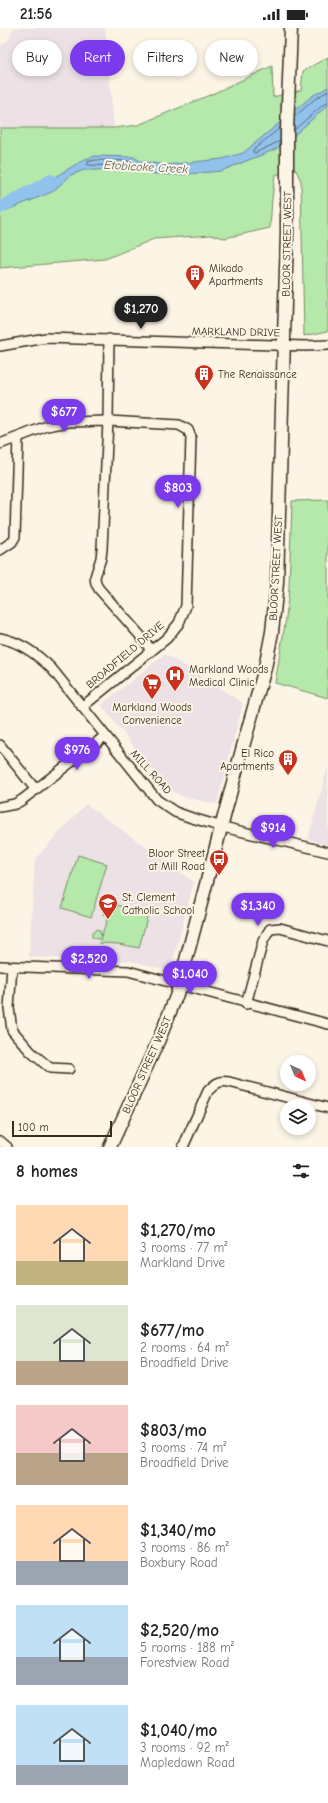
<!DOCTYPE html>
<html lang="en">
<head>
<meta charset="utf-8">
<style>
  :root { --surface:#fff; --page:#f6f6f6; --text:#222; --muted:#767676; --accent:#7c3aed }
  body { margin:0; font-family:"Comic Neue",sans-serif; background:var(--page); color:var(--text); height:100vh; display:flex; flex-direction:column; font-size:15px; white-space:nowrap }
  * { box-sizing:border-box; margin:0 }
  p { font-size:13px; color:var(--muted) }
  .icon { flex:none; width:22px; height:22px; fill:none; stroke:currentColor; stroke-width:2; stroke-linecap:round; stroke-linejoin:round }
  .map { position:relative; height:1119px; overflow:hidden }
  .panel { display:flex; flex-direction:column; background:var(--surface); flex:1 }
  .panel>* { flex:none }
  .guide { position:absolute; left:12px; top:12px; width:304px; height:36px; display:flex; gap:8px }
  .needle { width:26px; rotate:136deg }
  .fabs { position:absolute; left:280px; top:1027px; display:grid; gap:8px }
  .fabs a { display:grid; place-items:center; width:36px; height:36px; border-radius:50%; background:var(--surface); box-shadow:0 2px 6px #0003; font-size:20px }
  .scale { position:absolute; left:12px; bottom:10px; width:100px; box-sizing:border-box; padding-left:4px; border:2px solid #3b2a1e; border-top:0; font-size:11px; line-height:14px; white-space:nowrap; color:#3b2a1e; -webkit-text-stroke:3px #fcf5e5; paint-order:stroke }
  .price { position:absolute; translate:-50% -34px; padding:0 9px; border-radius:14px; background:var(--accent); color:#fff; font-size:13px; line-height:26px; filter:drop-shadow(0 1px 2px #0008) }
  .price::after { content:''; position:absolute; left:50%; top:24px; width:12px; height:9px; margin-left:-6px; background:inherit; clip-path:polygon(0 0,100% 0,50% 100%) }
  .price.selected { background:#222; color:#fff }
  ul { padding:0; list-style:none }
  li { display:flex; align-items:center; gap:12px; height:100px; padding:0 16px }
  li span { display:grid; place-items:center; flex:none; width:112px; height:80px; border-radius:0px; color:#555 }
  li>.icon { margin-inline-start:auto }
  span .icon { width:48px; height:48px; fill:#fffc; stroke-width:1 }
  li b { font-size:17px }
  h2 { display:flex; justify-content:space-between; align-items:center; height:48px; padding:0 16px; font-size:17px }
  .tag { padding:0 14px; border-radius:18px; background:var(--surface); box-shadow:0 2px 6px #0003; font-size:14px; line-height:36px }
  .tag.selected { background:var(--accent); color:#fff }
  .status { display:flex; justify-content:space-between; align-items:center; height:28px; padding:0 20px; background:var(--surface); direction:ltr }
  .status svg { height:11px; fill:currentColor }
  .map>svg:first-child { display:block }
  .built { fill:#ece1e4 }
  .green { fill:#b4e9ab; stroke:#788a64 }
  .water { fill:#90c2ec; stroke:#6e859a }
  .lines { fill:none; stroke-linecap:round; stroke-linejoin:round }
  .shore { stroke:#5d6770; stroke-width:1 }
  .river { stroke:#90c2ec; stroke-width:12 }
  .minor-casing { stroke:#3b2a1e; stroke-width:12 }
  .major-casing { stroke:#3b2a1e; stroke-width:15 }
  .minor { stroke:#fcf5e5; stroke-width:9 }
  .major { stroke:#fcf5e5; stroke-width:12 }
  .labels { text-anchor:middle; dominant-baseline:central; stroke-width:4; stroke-linejoin:round; paint-order:stroke }
  .street-label { font-size:11px; fill:#3b2a1e; stroke:#fcf5e5 }
  .poi-label { font-size:11px; fill:#3b2a1e; stroke:#fcf5e5; text-anchor:start }
  .water-label { font-size:12px; font-style:italic; fill:#54585c; stroke:#fcf5e5 }
</style>
</head>
<body>
<div class="status"><b>21:56</b><svg viewBox="0 0 49 12"><path d="M0 12V9h3v3zM5 12V6h3v6zM10 12V3h3v9zM15 12V0h3v12zM26 1h20v11H26zM47 4h2v5h-2z"/></svg></div>
<div class="map">
<svg width="328" height="1119" viewBox="0 0 328 1119">
  <rect width="100%" height="100%" fill="#fcf5e5"/>
  <filter id="ink" filterUnits="userSpaceOnUse"><feTurbulence type="fractalNoise" baseFrequency=".025" numOctaves="2"/><feDisplacementMap in="SourceGraphic" scale="8" xChannelSelector="R" yChannelSelector="G"/><feConvolveMatrix kernelMatrix="1 2 1 2 8 2 1 2 1" color-interpolation-filters="sRGB"/></filter>
  <g filter="url(#ink)">
    <g class="built">
      <polygon points="13,0 105,0 114,100 0,100 0,18 9,11"/>
      <polygon points="165,626 243,675 217,776 187,770 175,765 163,755 101,677"/>
      <polygon points="328,738 328,817 308,811"/>
      <polygon points="86,776 194,854 170,943 133,933 29,929 35,831"/>
    </g>
    <g class="green">
      <polygon points="328,29 328,303 304,308 301,153 296,142 275,147 272,171 270,200 225,210 211,207 154,211 105,231 0,240 0,100 114,100 138,97 212,66 272,38 273,69 301,62 303,43"/>
      <polygon points="328,472 328,670 275,655 286,590 289,560 292,473"/>
      <polygon points="78,827 107,836 91,889 62,880"/>
      <polygon points="107,874 148,886 139,920 119,916 99,915 101,910 97,911 92,909 92,905 97,901 100,903 101,909 108,889 103,887"/>
    </g>
    <polygon class="water" points="328,59 328,77 289,112 274,122 221,143 177,147 156,146 138,142 84,142 71,147 52,164 0,185 0,175 26,166 85,131 95,128 134,129 140,133 166,137 222,131 243,125 312,68"/>
    <g class="lines">
      <g class="shore">
        <polyline points="295,88 315,71 328,63"/>
        <polyline points="294,102 324,76 328,75"/>
        <polyline points="280,113 255,125 253,124 253,122 280,100"/>
        <polygon points="96,132 132,133 136,136 134,138 88,137 88,134"/>
      </g>
      <polyline class="river" points="0,180 51,152"/>
      <g class="minor-casing">
        <g id="minor">
          <polyline points="109,311 108,393 102,521 101,530 95,549 96,556 99,561 145,613 151,623"/>
          <polyline points="0,318 46,310 305,318 328,317"/>
          <polyline points="0,416 47,398 68,394 108,393 179,397 188,402 191,409 186,578 179,595 167,610 82,679"/>
          <polyline points="0,522 12,514 15,509 18,410"/>
          <path d="M 0,610 C 21,614 37,626 52,641 L 157,772 L 175,784 L 192,790 L 223,799 L 328,824"/>
          <polyline points="0,717 36,762"/>
          <polyline points="0,779 15,776 22,772 105,708"/>
          <polyline points="0,938 128,943 328,996"/>
          <polyline points="12,939 9,980 12,1002 31,1024 50,1040 69,1041"/>
          <polyline points="246,976 263,913 270,901 280,900 328,913"/>
          <polyline points="0,1113 7,1119"/>
          <path d="M 183,1119 L 208,1063 C 215,1056 219,1052 229,1054 L 328,1080"/>
        </g>
      </g>
      <g class="major-casing">
        <polyline id="major" points="110,1119 160,1009 177,966 235,747 265,640 272,604 277,555 287,205 287,102 291,0"/>
      </g>
      <use href="#minor" class="minor"/>
      <use href="#major" class="major"/>
    </g>
  </g>
  <defs>
    <g id="building-pin" transform="scale(1)"><path d="M0 17L-7.5 6A9.5 9.5 0 1 1 7.5 6Z" fill="#c8321e" stroke="#fcf5e5"/><path d="M-4-6H4V6H1V3H-1V6H-4ZM-2.5-4.3h1.7v1.8h-1.7ZM.8-4.3h1.7v1.8H.8ZM-2.5-1h1.7V.8h-1.7ZM.8-1h1.7V.8H.8Z" fill="#fff"/></g>
    <g id="hospital-pin" transform="scale(1)"><path d="M0 17L-7.5 6A9.5 9.5 0 1 1 7.5 6Z" fill="#c8321e" stroke="#fcf5e5"/><path d="M-5-5h3v3.5h4V-5h3V5h-3V1.5h-4V5h-3Z" fill="#fff"/></g>
    <g id="supermarket-pin" transform="scale(1)"><path d="M0 17L-7.5 6A9.5 9.5 0 1 1 7.5 6Z" fill="#c8321e" stroke="#fcf5e5"/><path d="M-6-5.5h2.5l.6 2H6L4.5 2H-2.5L-4.4-4H-6ZM-1.5 3.2a1.3 1.3 0 1 0 .1 0ZM3 3.2a1.3 1.3 0 1 0 .1 0Z" fill="#fff"/></g>
    <g id="bus-pin" transform="scale(1)"><path d="M0 17L-7.5 6A9.5 9.5 0 1 1 7.5 6Z" fill="#c8321e" stroke="#fcf5e5"/><path d="M-5-6H5V4H4V6H2V4H-2V6H-4V4H-5ZM-3.5-4V0h7V-4ZM-3.5 1.2v1.5H-2V1.2ZM2 1.2v1.5H3.5V1.2Z" fill="#fff"/></g>
    <g id="school-pin" transform="scale(1)"><path d="M0 17L-7.5 6A9.5 9.5 0 1 1 7.5 6Z" fill="#c8321e" stroke="#fcf5e5"/><path d="M0-5L7-2L0 1L-7-2ZM-4 1L0 2.5L4 1V4Q0 6-4 4Z" fill="#fff"/></g>
  </defs>
  <g fill-rule="evenodd">
    <use href="#building-pin" x="195" y="246"/>
    <use href="#building-pin" x="204" y="346"/>
    <use href="#hospital-pin" x="175" y="647"/>
    <use href="#supermarket-pin" x="152" y="655"/>
    <use href="#building-pin" x="288" y="731"/>
    <use href="#bus-pin" x="219" y="831"/>
    <use href="#school-pin" x="108" y="875"/>
  </g>
  <g class="labels">
    <g class="street-label">
      <text transform="translate(287 216) rotate(-89)">BLOOR STREET WEST</text>
      <text transform="translate(236 304) rotate(1)">MARKLAND DRIVE</text>
      <text transform="translate(276 540) rotate(-87)">BLOOR STREET WEST</text>
      <text transform="translate(125 627) rotate(-40)">BROADFIELD DRIVE</text>
      <text transform="translate(151 744) rotate(48)">MILL ROAD</text>
      <text transform="translate(147 1037) rotate(-66)">BLOOR STREET WEST</text>
    </g>
    <g class="poi-label">
      <text x="209" y="240">Mikado<tspan x="209" dy="13">Apartments</tspan></text>
      <text x="218" y="346">The Renaissance</text>
      <text x="189" y="641">Markland Woods<tspan x="189" dy="13">Medical Clinic</tspan></text>
      <text x="152" y="679" text-anchor="middle">Markland Woods<tspan x="152" dy="13">Convenience</tspan></text>
      <text x="274" y="725" text-anchor="end">El Rico<tspan x="274" dy="13">Apartments</tspan></text>
      <text x="205" y="825" text-anchor="end">Bloor Street<tspan x="205" dy="13">at Mill Road</tspan></text>
      <text x="122" y="869">St. Clement<tspan x="122" dy="13">Catholic School</tspan></text>
    </g>
    <g class="water-label">
      <text transform="translate(146 139) rotate(3)">Etobicoke Creek</text>
    </g>
  </g>
</svg>
<div class="fabs">
<a><svg class="needle" viewBox="-14 -14 28 28"><path d="M0-13l5 13h-10z" fill="#e53935"/><path d="M0 13l5-13h-10z" fill="#767676"/></svg></a>
<a><svg class="icon" aria-label="layers" viewBox="0 0 24 24"><path d="M12 4l9 5-9 5-9-5zM3 14l9 5 9-5"/></svg></a>
</div>
<div class="scale">100 m</div>
<b class="price selected" style="left:141px;top:302px">$1,270</b>
<b class="price" style="left:64px;top:405px">$677</b>
<b class="price" style="left:178px;top:481px">$803</b>
<b class="price" style="left:77px;top:743px">$976</b>
<b class="price" style="left:273px;top:821px">$914</b>
<b class="price" style="left:258px;top:899px">$1,340</b>
<b class="price" style="left:89px;top:952px">$2,520</b>
<b class="price" style="left:190px;top:967px">$1,040</b>
<div class="guide">
<a class="tag">Buy</a>
<a class="tag selected">Rent</a>
<a class="tag">Filters</a>
<a class="tag">New</a>
</div>
</div>
<section class="panel">
<h2>8 homes<svg class="icon" aria-label="filters" viewBox="0 0 24 24"><path d="M4 7h16M4 17h16"/><circle cx="9" cy="7" r="2"/><circle cx="15" cy="17" r="2"/></svg></h2>
<ul>
<li><span style="background:linear-gradient(#ffd9b3 70%,#c2b280 0)"><svg class="icon" aria-label="home" viewBox="0 0 24 24"><path d="M3 11l9-7 9 7M6 9v11h12V9"/></svg></span><div><b>$1,270/mo</b><p>3 rooms · 77 m²</p><p>Markland Drive</p></div></li>
<li><span style="background:linear-gradient(#dfe7d0 70%,#b9a48a 0)"><svg class="icon" aria-label="home" viewBox="0 0 24 24"><path d="M3 11l9-7 9 7M6 9v11h12V9"/></svg></span><div><b>$677/mo</b><p>2 rooms · 64 m²</p><p>Broadfield Drive</p></div></li>
<li><span style="background:linear-gradient(#f6c9c9 60%,#b9a48a 0)"><svg class="icon" aria-label="home" viewBox="0 0 24 24"><path d="M3 11l9-7 9 7M6 9v11h12V9"/></svg></span><div><b>$803/mo</b><p>3 rooms · 74 m²</p><p>Broadfield Drive</p></div></li>
<li><span style="background:linear-gradient(#ffd9b3 70%,#9aa5b1 0)"><svg class="icon" aria-label="home" viewBox="0 0 24 24"><path d="M3 11l9-7 9 7M6 9v11h12V9"/></svg></span><div><b>$1,340/mo</b><p>3 rooms · 86 m²</p><p>Boxbury Road</p></div></li>
<li><span style="background:linear-gradient(#bfe0f5 65%,#9aa5b1 0)"><svg class="icon" aria-label="home" viewBox="0 0 24 24"><path d="M3 11l9-7 9 7M6 9v11h12V9"/></svg></span><div><b>$2,520/mo</b><p>5 rooms · 188 m²</p><p>Forestview Road</p></div></li>
<li><span style="background:linear-gradient(#bfe0f5 75%,#9aa5b1 0)"><svg class="icon" aria-label="home" viewBox="0 0 24 24"><path d="M3 11l9-7 9 7M6 9v11h12V9"/></svg></span><div><b>$1,040/mo</b><p>3 rooms · 92 m²</p><p>Mapledawn Road</p></div></li>
</ul>
</section>
</body>
</html>
